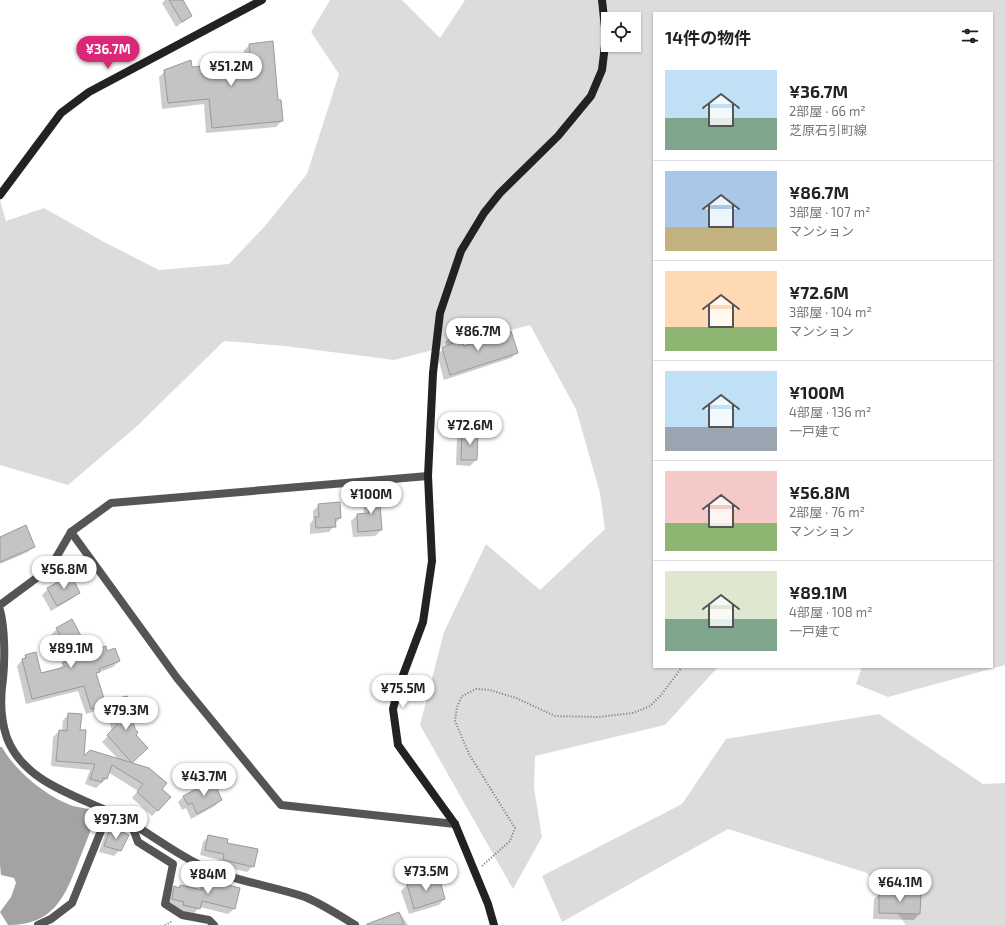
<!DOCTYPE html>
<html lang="ja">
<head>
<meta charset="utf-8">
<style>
  :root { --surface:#fff; --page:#f6f6f6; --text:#222; --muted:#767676; --line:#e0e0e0; --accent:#db2777 }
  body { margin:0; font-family:"Exo 2","Noto Sans JP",sans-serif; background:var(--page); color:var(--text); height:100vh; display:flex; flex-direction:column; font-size:15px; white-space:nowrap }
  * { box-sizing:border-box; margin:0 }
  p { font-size:13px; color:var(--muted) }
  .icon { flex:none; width:22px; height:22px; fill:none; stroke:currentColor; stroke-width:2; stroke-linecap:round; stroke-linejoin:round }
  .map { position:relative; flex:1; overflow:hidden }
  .details { position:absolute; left:653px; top:12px; width:340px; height:656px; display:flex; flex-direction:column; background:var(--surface); border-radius:0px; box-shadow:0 1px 3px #0004 }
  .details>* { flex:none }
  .tools { position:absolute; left:601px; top:12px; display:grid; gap:8px }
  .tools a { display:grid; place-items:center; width:40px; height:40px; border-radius:0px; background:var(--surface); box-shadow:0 1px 3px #0004; font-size:20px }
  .price { position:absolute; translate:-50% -34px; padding:0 9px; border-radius:14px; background:#fff; color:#222; font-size:13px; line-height:26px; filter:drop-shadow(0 1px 2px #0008) }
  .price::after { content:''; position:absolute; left:50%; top:24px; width:12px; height:9px; margin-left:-6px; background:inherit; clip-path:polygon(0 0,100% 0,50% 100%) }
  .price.active { background:var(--accent); color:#fff }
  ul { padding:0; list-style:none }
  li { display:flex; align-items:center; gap:12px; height:100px; padding:0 12px }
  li+li { border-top:1px solid var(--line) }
  li span { display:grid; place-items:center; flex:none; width:112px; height:80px; border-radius:0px; color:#555 }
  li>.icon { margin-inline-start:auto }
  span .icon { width:48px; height:48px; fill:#fffc; stroke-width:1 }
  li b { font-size:17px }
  h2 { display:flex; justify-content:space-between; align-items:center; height:48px; padding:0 12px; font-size:17px }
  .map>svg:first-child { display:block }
  .green { fill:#dcdcdc; fill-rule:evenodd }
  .water { fill:#a3a3a3 }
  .shadow { fill:#0003 }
  .building { fill:#c4c4c4; stroke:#999 }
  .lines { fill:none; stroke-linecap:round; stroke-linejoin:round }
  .path { stroke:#777; stroke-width:2; stroke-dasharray:1 2; stroke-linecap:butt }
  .street { stroke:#555; stroke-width:8 }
  .secondary { stroke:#222; stroke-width:8 }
</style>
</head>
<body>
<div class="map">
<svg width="1005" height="925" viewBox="0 0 1005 925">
  <rect width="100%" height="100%" fill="#fff"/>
  <g class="green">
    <path d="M 330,0 L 402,0 L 440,38 L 465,0 L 1005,0 L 1005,665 L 888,697 L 856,684 L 862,667 L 992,667 L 992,13 L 654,13 L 654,667 L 718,667 L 665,725 L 535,756 L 534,788 L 542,837 L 513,889 L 420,725 L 444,632 L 486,544 L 540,590 L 605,529 L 600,493 L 576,409 L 530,325 L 394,360 L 285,346 L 224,341 L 136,427 L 68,485 L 0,465 L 0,200 L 6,221 L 44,208 L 104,242 L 159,270 L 229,264 L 265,226 L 307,174 L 339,74 L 311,32 ZM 608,19 L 634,19 L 634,45 L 608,45 Z"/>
    <polygon points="879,714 983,784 1005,783 1005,925 906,925 867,873 728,829 562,922 542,876 682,804 726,739"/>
  </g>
  <path class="water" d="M 0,747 L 2,747 C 15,771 47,797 73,806 C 81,808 90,809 98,810 C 92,827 86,843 79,860 C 65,897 54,925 8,925 L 0,912 L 11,897 L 16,883 L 14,878 L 1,875 L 0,865 Z"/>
  <g class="shadow">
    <polygon points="165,0 182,0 191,16 176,27 162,3"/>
    <polygon points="250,45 277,101 282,121 276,127 206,133 204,104 162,109 159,77 165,71 215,66 215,64 221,58 244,56 244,50"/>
    <polygon points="451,336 464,347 517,352 511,358 444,380 437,354 447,347 445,342"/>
    <polygon points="463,433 476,460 470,466 456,465 457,439"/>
    <polygon points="368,492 381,530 375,536 353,537 351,521 357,515 364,515 363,498"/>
    <polygon points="319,505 340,518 329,532 310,534 310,524 313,520 313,511"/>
    <polygon points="0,538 34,546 28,552 0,564"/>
    <polygon points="48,589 79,592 73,598 51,611 42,595"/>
    <polygon points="57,629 89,652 106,652 119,661 113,667 95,674 104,705 99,710 86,714 78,691 26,704 17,666 26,656 40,674 57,670 67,662 51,635"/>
    <polygon points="111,701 134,735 146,748 130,764 160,789 158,810 152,816 132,798 138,791 108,772 106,779 96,788 85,784 90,770 51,766 53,737 59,731 62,731 63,720 69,714 79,731 83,759 119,760 102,742 112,732 106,707"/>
    <polygon points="184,796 220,800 215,806 191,819 186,808 182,810 178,802"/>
    <polygon points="111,828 120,850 114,856 99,852 105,834"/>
    <polygon points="209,836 226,844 253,866 247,872 218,865 219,860 200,855 203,842"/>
    <polygon points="205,880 234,909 228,914 200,907 193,914 178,911 166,905 169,893 174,887 178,888 180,886 198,890"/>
    <polygon points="423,880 424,883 444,899 439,905 409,914 401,891 407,885"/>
    <polygon points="880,893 919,914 914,920 873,919 874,899"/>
    <polygon points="400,913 408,925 367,925"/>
  </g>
  <g class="building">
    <polygon points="169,0 183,0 192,16 182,22"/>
    <polygon points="273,41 278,100 281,100 283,121 212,128 209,99 168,103 164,70 191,60 192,67 221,65 220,57 250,54 249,44"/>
    <polygon points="511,331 518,353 450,375 442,348 453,343 450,335 460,332 464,346"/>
    <polygon points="462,432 478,432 477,460 461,460"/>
    <polygon points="379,490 382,530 358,532 357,514 369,513 368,491"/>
    <polygon points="340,502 341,518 335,519 336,527 316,528 315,517 319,517 318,504"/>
    <polygon points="26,525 35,547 0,562 0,537"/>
    <polygon points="71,575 80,593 57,606 47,588"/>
    <polygon points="72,619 89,651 106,646 107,651 115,648 120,661 99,669 100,672 96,673 106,705 91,709 84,686 32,699 22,659 26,658 25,655 36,652 41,673 65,667 62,663 73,656 56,628"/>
    <polygon points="127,696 135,729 138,732 136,735 148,748 132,763 107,735 117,725 111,700"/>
    <polygon points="68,713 82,714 80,730 86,730 84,756 90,750 149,768 167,783 162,789 171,797 158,811 137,792 143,784 112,765 107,779 103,778 102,782 90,779 95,764 56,761 59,730 67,731"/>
    <polygon points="213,780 222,800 197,814 192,803 188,805 183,796"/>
    <polygon points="111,827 129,835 121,851 104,846"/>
    <polygon points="208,835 228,839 227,843 258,849 254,867 223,860 224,854 205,850"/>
    <polygon points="439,877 445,899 414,909 407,884 424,879 425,882"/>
    <polygon points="204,879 240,888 235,909 202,901 200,909 183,905 184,902 172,899 174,886 180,888 180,885 202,890"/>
    <polygon points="879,892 921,893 920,914 879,913"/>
    <polygon points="399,912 404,925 367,925 367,924"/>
  </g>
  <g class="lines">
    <g class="path">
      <polyline points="482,866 510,841 515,828 469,754 455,721 457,707 462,696 476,689 490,690 516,698 555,716 598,717 633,713 650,706 662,694 682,667"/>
      <polyline points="165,925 173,921"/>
    </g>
    <g class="street">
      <polyline points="71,532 177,678 281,805 455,824"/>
      <polyline points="0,605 50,568 71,532 111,503 428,476"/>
      <path d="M 0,610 C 5,628 5,660 3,679 C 0,699 0,718 7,738 C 26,788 90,798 131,823 C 156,838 179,856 206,868 C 238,882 273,886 305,897 C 322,904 339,915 355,925"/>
      <polyline points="131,823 138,842 173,864 165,904 182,915 209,920 214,925"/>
      <polyline points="38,925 51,919 72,903 109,811"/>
    </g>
    <g class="secondary">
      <polyline points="0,195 61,113 89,92 262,0"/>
      <polyline points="494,925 488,904 455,824 398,745 393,709 399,686 423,622 432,561 428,476 433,373 440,313 461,251 484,213 500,193 558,136 591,96 602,70 606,37 602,0"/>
    </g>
  </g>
</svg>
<div class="tools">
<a><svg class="icon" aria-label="locate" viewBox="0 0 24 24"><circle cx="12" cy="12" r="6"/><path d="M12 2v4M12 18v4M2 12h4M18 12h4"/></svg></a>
</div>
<b class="price active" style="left:108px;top:70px">¥36.7M</b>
<b class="price" style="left:231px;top:87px">¥51.2M</b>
<b class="price" style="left:478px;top:352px">¥86.7M</b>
<b class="price" style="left:470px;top:446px">¥72.6M</b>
<b class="price" style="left:371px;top:515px">¥100M</b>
<b class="price" style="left:64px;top:590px">¥56.8M</b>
<b class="price" style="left:71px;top:669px">¥89.1M</b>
<b class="price" style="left:403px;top:709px">¥75.5M</b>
<b class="price" style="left:126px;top:731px">¥79.3M</b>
<b class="price" style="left:204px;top:797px">¥43.7M</b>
<b class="price" style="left:116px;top:840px">¥97.3M</b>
<b class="price" style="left:426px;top:892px">¥73.5M</b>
<b class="price" style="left:208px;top:895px">¥84M</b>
<b class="price" style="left:900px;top:903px">¥64.1M</b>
<section class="details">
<h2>14件の物件<svg class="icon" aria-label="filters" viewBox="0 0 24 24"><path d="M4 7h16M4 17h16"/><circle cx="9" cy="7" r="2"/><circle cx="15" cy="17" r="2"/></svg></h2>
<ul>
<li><span style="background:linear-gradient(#bfe0f5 60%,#7fa58c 0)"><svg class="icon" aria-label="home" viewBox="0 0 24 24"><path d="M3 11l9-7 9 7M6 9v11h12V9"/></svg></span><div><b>¥36.7M</b><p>2部屋 · 66 m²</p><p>芝原石引町線</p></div></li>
<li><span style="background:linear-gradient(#a9c7e8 70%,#c2b280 0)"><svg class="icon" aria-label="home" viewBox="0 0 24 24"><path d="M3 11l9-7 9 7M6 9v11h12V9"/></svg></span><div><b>¥86.7M</b><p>3部屋 · 107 m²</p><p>マンション</p></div></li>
<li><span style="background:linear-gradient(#ffd9b3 70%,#8fb573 0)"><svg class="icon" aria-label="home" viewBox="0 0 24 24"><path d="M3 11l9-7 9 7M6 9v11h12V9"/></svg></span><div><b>¥72.6M</b><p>3部屋 · 104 m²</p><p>マンション</p></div></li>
<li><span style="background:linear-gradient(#bfe0f5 70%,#9aa5b1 0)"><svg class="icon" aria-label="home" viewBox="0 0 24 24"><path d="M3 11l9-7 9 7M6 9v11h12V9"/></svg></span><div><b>¥100M</b><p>4部屋 · 136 m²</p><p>一戸建て</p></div></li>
<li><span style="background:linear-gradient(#f6c9c9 65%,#8fb573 0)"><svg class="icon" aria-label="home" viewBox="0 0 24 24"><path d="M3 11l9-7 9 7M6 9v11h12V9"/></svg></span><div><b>¥56.8M</b><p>2部屋 · 76 m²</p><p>マンション</p></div></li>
<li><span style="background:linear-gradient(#dfe7d0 60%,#7fa58c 0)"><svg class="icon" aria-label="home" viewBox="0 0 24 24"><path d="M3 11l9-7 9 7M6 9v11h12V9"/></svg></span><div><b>¥89.1M</b><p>4部屋 · 108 m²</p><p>一戸建て</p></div></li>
</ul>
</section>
</div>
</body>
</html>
